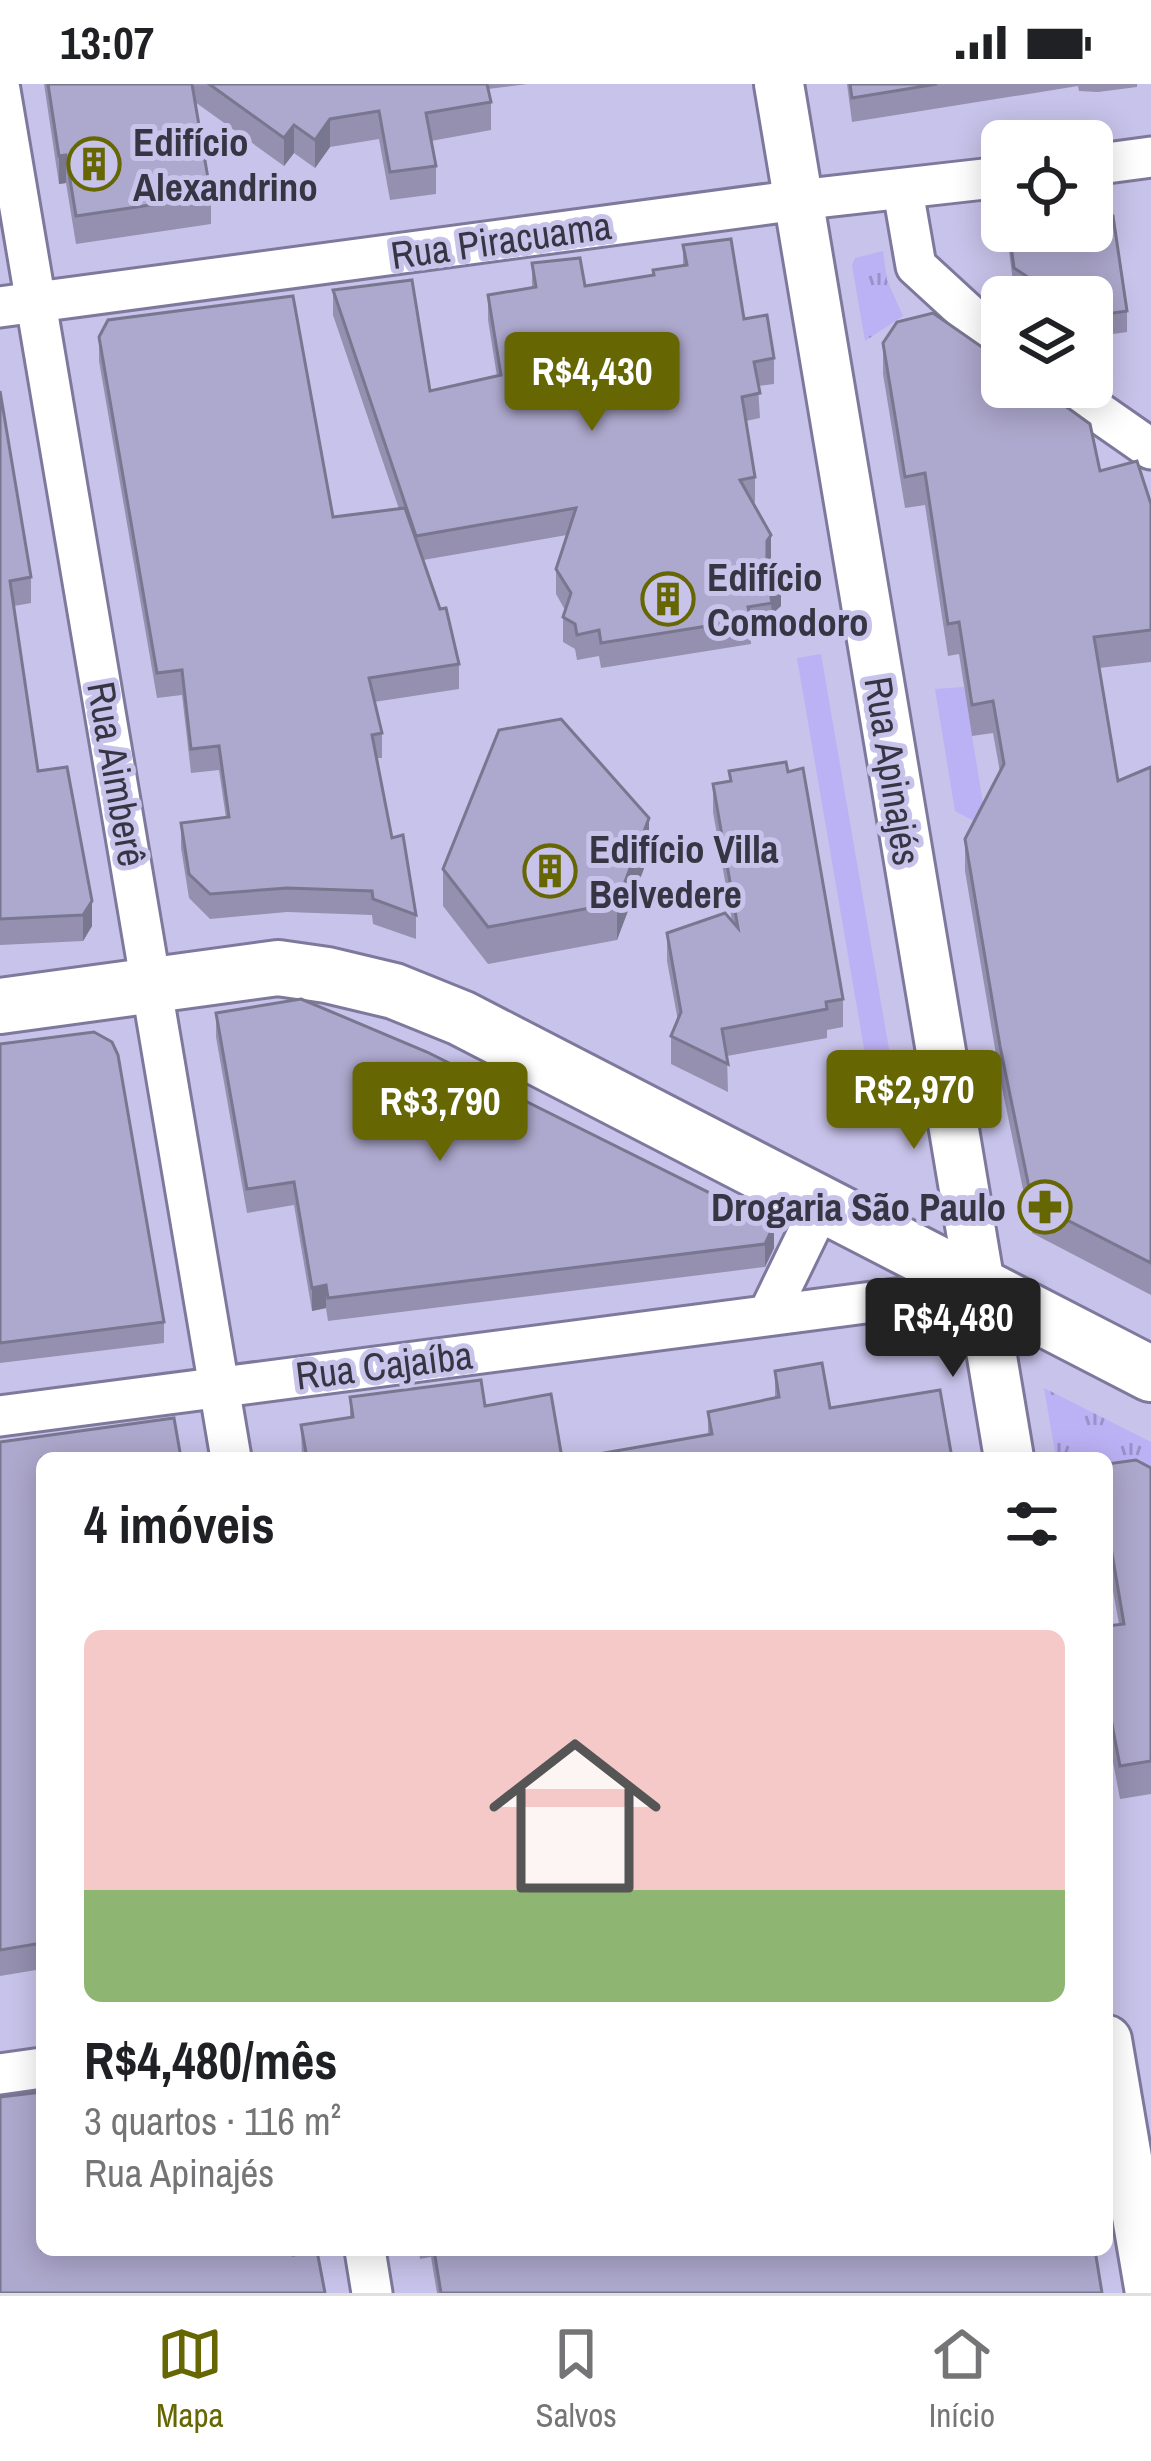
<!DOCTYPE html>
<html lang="pt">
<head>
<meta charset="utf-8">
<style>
  :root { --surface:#fff; --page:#f6f6f6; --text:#202124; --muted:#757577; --line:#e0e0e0; --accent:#666703 }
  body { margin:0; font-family:"Archivo Narrow",sans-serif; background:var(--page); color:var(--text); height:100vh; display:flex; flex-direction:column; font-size:45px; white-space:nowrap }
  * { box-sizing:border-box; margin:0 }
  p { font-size:39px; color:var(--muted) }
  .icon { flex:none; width:66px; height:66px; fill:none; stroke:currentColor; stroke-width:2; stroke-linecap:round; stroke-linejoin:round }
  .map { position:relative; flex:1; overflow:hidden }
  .details { position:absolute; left:36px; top:1368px; width:1077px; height:804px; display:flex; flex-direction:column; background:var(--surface); border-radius:18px; box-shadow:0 6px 30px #0003 }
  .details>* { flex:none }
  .buttons { position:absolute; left:981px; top:36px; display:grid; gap:24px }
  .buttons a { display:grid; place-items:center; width:132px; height:132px; border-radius:18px; background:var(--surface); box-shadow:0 6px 30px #0003; font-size:60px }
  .price { position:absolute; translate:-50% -102px; padding:0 27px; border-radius:12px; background:var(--accent); color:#fff; font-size:39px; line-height:78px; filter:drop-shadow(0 3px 6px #0008) }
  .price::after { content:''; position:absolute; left:50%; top:72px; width:36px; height:27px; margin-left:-18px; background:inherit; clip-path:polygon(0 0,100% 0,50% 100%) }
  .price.current { background:#222; color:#fff }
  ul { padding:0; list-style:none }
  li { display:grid; align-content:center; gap:24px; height:636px; padding:0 48px }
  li+li { border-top:3px solid var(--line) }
  li span { display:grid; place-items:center; height:372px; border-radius:18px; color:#555 }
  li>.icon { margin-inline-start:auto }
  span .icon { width:216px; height:216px; fill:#fffc; stroke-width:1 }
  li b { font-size:51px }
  h2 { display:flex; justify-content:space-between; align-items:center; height:144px; padding:0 48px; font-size:51px }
  .status { display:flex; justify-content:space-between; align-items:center; height:84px; padding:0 60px; background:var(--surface); direction:ltr }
  .status svg { height:33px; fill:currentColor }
  .menu { display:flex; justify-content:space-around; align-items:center; height:168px; border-top:3px solid var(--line); background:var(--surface); font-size:33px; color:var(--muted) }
  .menu a { display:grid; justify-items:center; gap:6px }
  .menu .current { color:var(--accent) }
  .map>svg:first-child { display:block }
  .green { fill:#bbb1f5 }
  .park { fill:url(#park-tufts) }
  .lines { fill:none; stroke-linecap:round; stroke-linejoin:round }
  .minor-casing { stroke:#7e799c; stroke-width:45 }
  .tertiary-casing { stroke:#7e799c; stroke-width:54 }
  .secondary-casing { stroke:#7e799c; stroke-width:60 }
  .minor { stroke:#fff; stroke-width:39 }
  .tertiary { stroke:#fff; stroke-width:48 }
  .secondary { stroke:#fff; stroke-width:54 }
  .wall { fill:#9590b0 }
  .shaded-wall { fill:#797690 }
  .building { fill:#ada8cd; stroke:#797690; stroke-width:3 }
  .labels { text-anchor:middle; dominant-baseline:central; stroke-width:10; stroke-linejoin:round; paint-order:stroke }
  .poi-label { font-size:39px; font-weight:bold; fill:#373544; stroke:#c8c3ea; text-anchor:start }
  .street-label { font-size:39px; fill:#373544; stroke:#c8c3ea }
</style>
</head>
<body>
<div class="status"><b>13:07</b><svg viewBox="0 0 49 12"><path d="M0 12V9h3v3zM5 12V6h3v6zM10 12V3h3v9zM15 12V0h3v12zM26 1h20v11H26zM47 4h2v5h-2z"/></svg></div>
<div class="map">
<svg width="1151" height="2209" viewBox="0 0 1151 2209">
  <defs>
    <pattern id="park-tufts" width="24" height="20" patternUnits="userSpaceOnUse" patternTransform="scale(3)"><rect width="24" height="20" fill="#bbb1f5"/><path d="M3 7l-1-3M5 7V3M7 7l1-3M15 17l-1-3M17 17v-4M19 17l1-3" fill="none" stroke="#9991c8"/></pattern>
  </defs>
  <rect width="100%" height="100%" fill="#c8c3ea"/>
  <g class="green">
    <polygon points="821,570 901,1035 877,1040 797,574"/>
    <polygon points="964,603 987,744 955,727 935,605"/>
  </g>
  <g class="park">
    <polygon points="883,167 887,196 903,232 865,257 852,181 855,174"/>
    <polygon points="1044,1304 1151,1358 1151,1407 1107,1412 1107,1374 1056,1374"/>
  </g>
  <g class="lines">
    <g class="minor-casing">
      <g id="minor">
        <polyline points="0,6 231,1374"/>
        <polyline points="1092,81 1151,73"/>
        <polyline points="903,107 916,182 1002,261"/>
        <polyline points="0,223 798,116 1002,93"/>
        <polyline points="1062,303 1151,365"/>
        <polyline points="768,1231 821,1122"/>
        <polyline points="0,1332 980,1204"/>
        <polyline points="0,1990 42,1984"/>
        <polyline points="365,2166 372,2209"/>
      </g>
    </g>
    <g class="tertiary-casing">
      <g id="tertiary">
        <polyline points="779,0 1009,1374"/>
        <polyline points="1107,1956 1150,2209"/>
      </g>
    </g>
    <g class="secondary-casing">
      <polyline id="secondary" points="0,922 278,884 327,891 394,907 461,934 1151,1290"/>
    </g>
    <use href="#minor" class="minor"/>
    <use href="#tertiary" class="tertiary"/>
    <use href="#secondary" class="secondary"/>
  </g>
  <g class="wall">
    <polygon points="44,0 528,0 488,5 491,18 491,46 431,57 436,82 436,110 390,116 379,55 330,63 315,84 294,69 284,82 195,18 211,112 211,140 76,160 66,99 59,100"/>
    <polygon points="847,0 1137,0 1137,3 1098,8 1079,7 1078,2 852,38"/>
    <polygon points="1009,147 1127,227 1127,248 1092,253 1092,213 1026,213 1014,205 1009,167"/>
    <polygon points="683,161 774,274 774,300 758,302 760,334 746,337 755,393 755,418 753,419 771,476 767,482 781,522 772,530 772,544 751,548 751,560 601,584 599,572 577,576 575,565 563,558 563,533 565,526 556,510 556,485 567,451 423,476 459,580 459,605 374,618 382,649 382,674 377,674 392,754 416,831 416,855 373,840 372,831 287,828 210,835 189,814 181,764 181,739 226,734 219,686 191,689 182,611 157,614 99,277 99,253 333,433 399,425 333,231 333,206 430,307 497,292 488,236 488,211 532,203 532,179 585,202 653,191 683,181"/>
    <polygon points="883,259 1100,387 1151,420 1151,578 1099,584 1118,697 1151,683 1151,1211 1032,1149 1000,994 965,787 965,755 1000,688 993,649 972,652 959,570 948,572 925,421 905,424 883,290"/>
    <polygon points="0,307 31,493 31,519 14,522 38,687 92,842 83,857 0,861"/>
    <polygon points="729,687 843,915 843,943 827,946 827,954 727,972 728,1008 671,980 671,952 678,937 667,877 667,849 732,837 713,728 713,700 729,698"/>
    <polygon points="649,771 617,856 488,880 443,822 443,785"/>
    <polygon points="301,915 774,1164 765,1183 328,1237 326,1224 312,1227 294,1121 247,1129 216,953 216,929"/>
    <polygon points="0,960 164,1238 164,1259 0,1279"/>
    <polygon points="775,1287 830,1324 708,1351 708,1328 775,1314"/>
    <polygon points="350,1313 485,1322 562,1374 302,1374 301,1341 350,1333"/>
    <polygon points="0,1358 42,1374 42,1885 0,1892"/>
    <polygon points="1107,1380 1151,1384 1151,1710 1120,1715 1107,1646 1107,1542 1119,1540 1107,1473"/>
    <polygon points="419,2166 1095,2166 1102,2209 437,2209 431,2173 420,2175"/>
  </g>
  <g class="shaded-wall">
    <polygon points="330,35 330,63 315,84 315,56"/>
    <polygon points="294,41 294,69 284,82 284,54"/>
    <polygon points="66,71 66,99 59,100 59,72"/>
    <polygon points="771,451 771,476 767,482 767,457"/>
    <polygon points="781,497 781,522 772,530 770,507"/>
    <polygon points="649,734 649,771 617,856 617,819"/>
    <polygon points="92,817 92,842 83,857 83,831"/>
    <polygon points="774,1141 774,1164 765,1183 765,1160"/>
    <polygon points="326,1201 326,1224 312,1227 312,1204"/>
  </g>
  <g class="building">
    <polygon points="48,0 192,0 211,112 76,132 66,71 59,72"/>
    <polygon points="209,0 487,0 491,18 426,29 436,82 390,88 379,27 330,35 315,56 294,41 284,54"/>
    <polygon points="850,0 937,0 852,14"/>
    <polygon points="1113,132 1127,227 1092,232 1092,213 1078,213 1077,208 1055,211 1014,184 1009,147 1092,147 1092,135"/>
    <polygon points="731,155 744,235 767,231 774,274 754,278 760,309 742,313 755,393 740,396 771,451 767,457 767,482 781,497 770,507 772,519 748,523 751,535 601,559 599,546 577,551 575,540 563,533 571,509 556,485 576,424 416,452 333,206 412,196 430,307 501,291 488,211 536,203 532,179 580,174 585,202 654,191 653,186 687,181 683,161"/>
    <polygon points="293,212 333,433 405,424 440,525 446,524 459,580 369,594 382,649 372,651 392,754 403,751 416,831 373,815 372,807 287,804 210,810 189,790 181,739 229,733 219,662 191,665 182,586 157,589 99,253 108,236"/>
    <polygon points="933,229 1002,277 1002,303 1039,303 1090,340 1100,387 1137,377 1151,420 1151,546 1094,553 1118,697 1151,683 1151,1179 1032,1118 1000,962 965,755 1004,680 993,617 972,621 959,538 948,540 925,389 905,393 883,259 897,238"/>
    <polygon points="0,307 31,493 10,497 38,687 67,683 92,817 83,831 0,835"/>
    <polygon points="561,635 649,734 617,819 488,843 443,785 499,646"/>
    <polygon points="786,678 788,688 803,684 843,915 826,918 827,925 722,945 728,980 671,952 681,928 667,849 725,829 738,844 713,700 731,697 729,687"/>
    <polygon points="301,915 427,968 774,1141 765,1160 328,1214 326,1201 312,1204 294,1098 247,1105 216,929"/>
    <polygon points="94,948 112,958 118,971 164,1238 0,1259 0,960"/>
    <polygon points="822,1279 830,1324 940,1306 952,1374 576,1374 712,1350 708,1328 779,1313 775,1287"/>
    <polygon points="481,1296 485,1322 551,1310 562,1374 307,1374 301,1341 353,1333 350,1313"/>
    <polygon points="174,1334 181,1374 42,1374 42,1859 0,1866 0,1358"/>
    <polygon points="1136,1376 1151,1384 1151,1677 1120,1682 1107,1614 1107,1542 1124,1540 1107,1440 1107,1380"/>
    <polygon points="42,2008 42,2166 292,2166 293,2171 317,2167 325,2209 0,2209 0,2013"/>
    <polygon points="434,2166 1095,2166 1102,2209 441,2209"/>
  </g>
  <defs>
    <g id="building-ring" transform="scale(2.7)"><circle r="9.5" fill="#c8c3ea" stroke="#666703" stroke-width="1.5"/><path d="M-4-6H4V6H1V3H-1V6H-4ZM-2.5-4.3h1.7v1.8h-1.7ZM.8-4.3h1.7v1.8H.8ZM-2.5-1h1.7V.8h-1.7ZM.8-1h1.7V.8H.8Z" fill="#666703"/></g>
    <g id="pharmacy-ring" transform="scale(2.7)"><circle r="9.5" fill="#c8c3ea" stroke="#666703" stroke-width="1.5"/><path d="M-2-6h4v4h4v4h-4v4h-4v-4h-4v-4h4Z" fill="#666703"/></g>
  </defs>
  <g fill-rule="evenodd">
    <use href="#building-ring" x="94" y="80"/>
    <use href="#building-ring" x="668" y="515"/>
    <use href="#building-ring" x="550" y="787"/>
    <use href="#pharmacy-ring" x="1045" y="1123"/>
  </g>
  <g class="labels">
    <g class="poi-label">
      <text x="133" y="58">Edifício<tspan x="133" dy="45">Alexandrino</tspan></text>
      <text x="707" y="493">Edifício<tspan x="707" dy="45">Comodoro</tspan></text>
      <text x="589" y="765">Edifício Villa<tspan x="589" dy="45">Belvedere</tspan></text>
      <text x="1006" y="1123" text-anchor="end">Drogaria São Paulo</text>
    </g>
    <g class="street-label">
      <text transform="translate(501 156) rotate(-8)">Rua Piracuama</text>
      <text transform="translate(893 687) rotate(81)">Rua Apinajés</text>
      <text transform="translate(117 690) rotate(80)">Rua Aimberê</text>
      <text transform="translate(384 1281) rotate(-7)">Rua Cajaíba</text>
    </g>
  </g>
</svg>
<div class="buttons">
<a><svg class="icon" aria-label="locate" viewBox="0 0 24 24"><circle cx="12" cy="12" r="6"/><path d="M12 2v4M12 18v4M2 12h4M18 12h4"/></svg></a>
<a><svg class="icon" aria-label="layers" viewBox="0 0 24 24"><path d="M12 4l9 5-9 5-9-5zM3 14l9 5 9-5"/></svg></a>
</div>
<b class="price" style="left:592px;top:350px">R$4,430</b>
<b class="price" style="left:914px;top:1068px">R$2,970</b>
<b class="price" style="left:440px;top:1080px">R$3,790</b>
<b class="price current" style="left:953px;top:1296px">R$4,480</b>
<section class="details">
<h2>4 imóveis<svg class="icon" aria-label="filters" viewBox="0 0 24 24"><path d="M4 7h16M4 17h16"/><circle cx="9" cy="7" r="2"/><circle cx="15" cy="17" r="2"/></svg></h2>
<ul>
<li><span style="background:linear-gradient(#f6c9c9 70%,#8fb573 0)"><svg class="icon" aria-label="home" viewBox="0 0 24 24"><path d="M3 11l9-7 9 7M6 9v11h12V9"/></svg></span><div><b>R$4,480/mês</b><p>3 quartos · 116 m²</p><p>Rua Apinajés</p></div></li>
</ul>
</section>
</div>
<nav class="menu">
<a class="current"><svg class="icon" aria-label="map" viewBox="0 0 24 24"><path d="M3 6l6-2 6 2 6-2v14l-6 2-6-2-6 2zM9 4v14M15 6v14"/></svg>Mapa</a>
<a><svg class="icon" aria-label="saved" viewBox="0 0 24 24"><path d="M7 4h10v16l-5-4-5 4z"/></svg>Salvos</a>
<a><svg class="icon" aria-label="home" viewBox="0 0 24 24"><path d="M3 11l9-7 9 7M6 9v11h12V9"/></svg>Início</a>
</nav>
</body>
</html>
